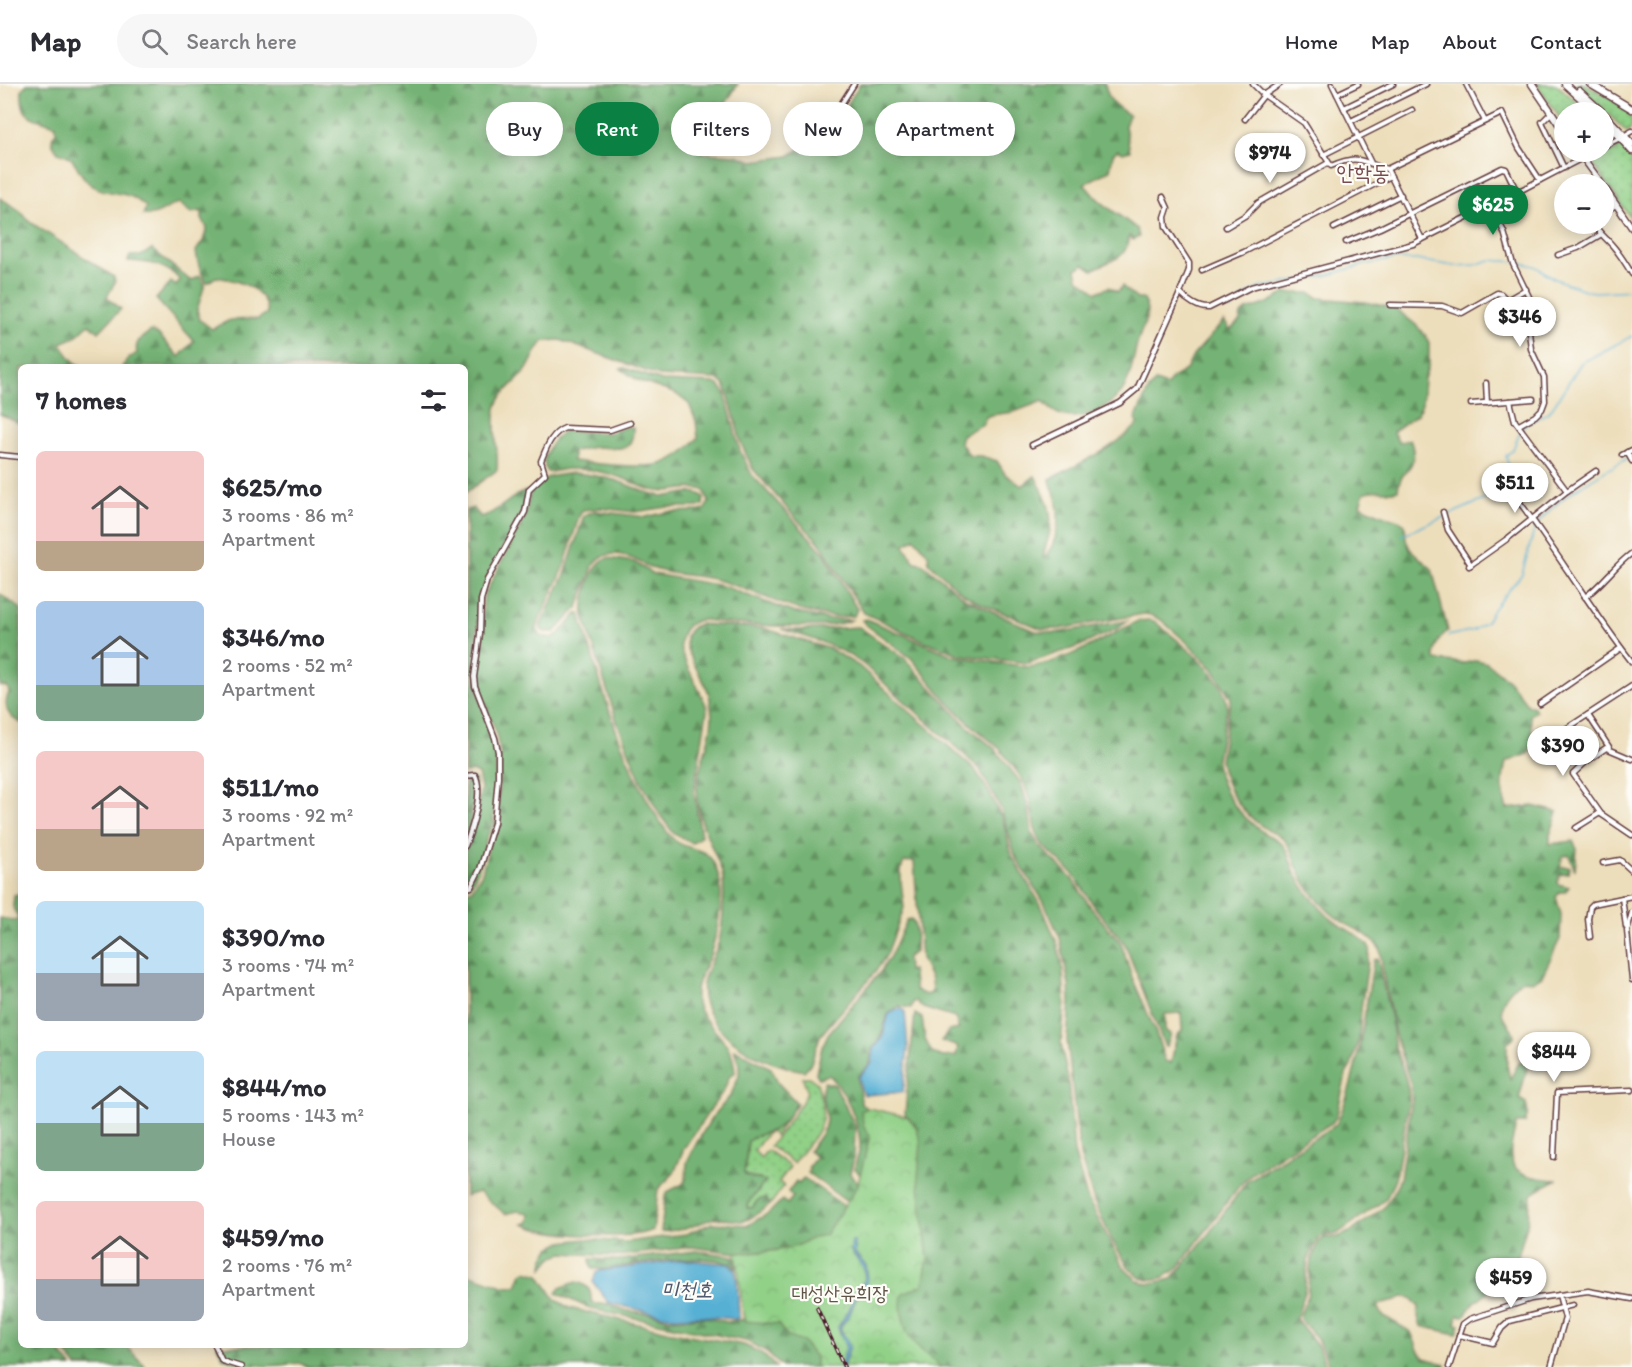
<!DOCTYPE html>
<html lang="en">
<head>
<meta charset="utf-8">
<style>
  :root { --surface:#fff; --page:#f7f7f7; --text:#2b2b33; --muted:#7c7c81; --line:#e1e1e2; --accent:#0b8043 }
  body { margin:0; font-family:Itim,"Poor Story",sans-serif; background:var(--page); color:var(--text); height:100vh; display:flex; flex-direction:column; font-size:22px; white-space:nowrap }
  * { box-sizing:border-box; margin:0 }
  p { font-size:20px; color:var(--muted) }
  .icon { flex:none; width:33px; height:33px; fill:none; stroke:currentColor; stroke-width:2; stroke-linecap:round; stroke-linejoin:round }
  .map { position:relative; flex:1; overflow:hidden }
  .drawer { position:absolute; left:18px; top:280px; width:450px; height:984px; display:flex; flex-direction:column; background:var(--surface); border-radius:9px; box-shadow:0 3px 15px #0003 }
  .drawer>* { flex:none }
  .top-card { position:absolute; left:486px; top:18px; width:570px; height:54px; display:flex; gap:12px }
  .fabs { position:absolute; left:1554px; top:18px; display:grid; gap:12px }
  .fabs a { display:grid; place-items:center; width:60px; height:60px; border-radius:50%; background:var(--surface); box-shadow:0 3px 15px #0003; font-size:30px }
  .price { position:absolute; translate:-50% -51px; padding:0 14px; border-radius:21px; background:#fff; color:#222; font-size:20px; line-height:39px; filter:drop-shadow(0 2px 3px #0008) }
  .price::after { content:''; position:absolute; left:50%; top:36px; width:18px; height:14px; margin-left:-9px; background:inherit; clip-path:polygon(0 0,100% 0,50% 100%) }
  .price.current { background:var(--accent); color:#fff }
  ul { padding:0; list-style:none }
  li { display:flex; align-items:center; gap:18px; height:150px; padding:0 18px }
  li span { display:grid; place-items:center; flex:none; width:168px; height:120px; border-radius:9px; color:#555 }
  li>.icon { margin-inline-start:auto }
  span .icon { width:72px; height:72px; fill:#fffc; stroke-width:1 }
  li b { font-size:26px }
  h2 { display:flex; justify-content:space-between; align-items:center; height:72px; padding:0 18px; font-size:26px }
  .tag { padding:0 21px; border-radius:27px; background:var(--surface); box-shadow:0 3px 15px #0003; font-size:21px; line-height:54px }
  .tag.current { background:var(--accent); color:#fff }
  header { display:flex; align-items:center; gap:36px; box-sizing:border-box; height:84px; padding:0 30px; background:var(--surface); border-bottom:2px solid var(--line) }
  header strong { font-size:28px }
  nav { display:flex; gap:33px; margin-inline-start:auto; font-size:21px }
  .search { width:420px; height:54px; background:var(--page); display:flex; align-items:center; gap:15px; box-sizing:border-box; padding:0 21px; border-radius:33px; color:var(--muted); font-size:22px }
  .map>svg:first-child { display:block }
  .grass { fill:url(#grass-dots); stroke:#6e7859; stroke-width:1.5 }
  .forest { fill:url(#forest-firs); stroke:#5f6850; stroke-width:1.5 }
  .park { fill:url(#park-crowns); stroke:#6e7859; stroke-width:1.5 }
  .water { fill:#57b0d4; stroke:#506880; stroke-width:1.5 }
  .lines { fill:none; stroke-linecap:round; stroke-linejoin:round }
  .stream { stroke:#57b0d4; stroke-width:1.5 }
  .minor-casing { stroke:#623c41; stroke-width:7 }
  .major-casing { stroke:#623c41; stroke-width:8 }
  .highway-casing { stroke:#623c41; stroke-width:9 }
  .minor { stroke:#fff; stroke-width:4 }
  .major { stroke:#fff; stroke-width:5 }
  .highway { stroke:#fff; stroke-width:6 }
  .rail-casing { stroke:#4a1f2b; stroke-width:4 }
  .rail { stroke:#fdfcf7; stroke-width:1.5; stroke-dasharray:4.5; stroke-linecap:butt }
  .labels { text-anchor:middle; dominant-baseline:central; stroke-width:4.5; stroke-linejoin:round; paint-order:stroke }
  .park-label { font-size:20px; fill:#5f5447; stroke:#fdfcf7 }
  .water-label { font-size:21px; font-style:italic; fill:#4f596f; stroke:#fdfcf7 }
  .quarter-label { font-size:22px; fill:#794a4f; stroke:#fdfcf7 }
</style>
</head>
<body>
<header>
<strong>Map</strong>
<div class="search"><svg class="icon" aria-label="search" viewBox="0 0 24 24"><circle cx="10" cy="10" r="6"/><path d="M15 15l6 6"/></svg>Search here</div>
<nav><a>Home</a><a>Map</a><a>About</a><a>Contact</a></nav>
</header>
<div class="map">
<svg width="1632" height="1283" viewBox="0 0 1632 1283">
  <defs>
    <pattern id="grass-dots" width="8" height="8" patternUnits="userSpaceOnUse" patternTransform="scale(1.5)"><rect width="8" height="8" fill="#91d087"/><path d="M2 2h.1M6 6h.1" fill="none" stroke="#7fb275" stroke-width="1.8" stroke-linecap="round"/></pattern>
    <pattern id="forest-firs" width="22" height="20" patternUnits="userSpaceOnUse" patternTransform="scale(1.5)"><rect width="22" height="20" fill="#74b274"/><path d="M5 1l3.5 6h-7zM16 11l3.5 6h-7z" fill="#61905f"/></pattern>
    <pattern id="park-crowns" width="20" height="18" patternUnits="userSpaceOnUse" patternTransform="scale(1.5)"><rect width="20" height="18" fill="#91d087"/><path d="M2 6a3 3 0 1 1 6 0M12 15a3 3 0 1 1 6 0" fill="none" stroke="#7fb275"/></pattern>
  </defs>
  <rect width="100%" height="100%" fill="#fdfcf7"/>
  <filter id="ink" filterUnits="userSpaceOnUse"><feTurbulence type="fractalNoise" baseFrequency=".0167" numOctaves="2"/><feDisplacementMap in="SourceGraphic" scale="12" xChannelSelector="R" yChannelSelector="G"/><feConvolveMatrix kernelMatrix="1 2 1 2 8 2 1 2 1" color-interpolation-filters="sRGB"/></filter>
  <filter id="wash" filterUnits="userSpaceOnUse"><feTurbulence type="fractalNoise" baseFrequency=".008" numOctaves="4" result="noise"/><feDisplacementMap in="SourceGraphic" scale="24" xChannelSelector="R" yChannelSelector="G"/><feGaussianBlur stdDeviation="1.35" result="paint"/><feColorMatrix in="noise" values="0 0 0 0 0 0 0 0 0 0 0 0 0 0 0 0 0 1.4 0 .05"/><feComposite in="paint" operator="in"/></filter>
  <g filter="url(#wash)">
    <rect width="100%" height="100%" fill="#eddebb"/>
    <g class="grass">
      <polygon points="1537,0 1556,0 1588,28 1564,28 1564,40"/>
      <polygon points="1577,0 1586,0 1631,27 1632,44 1627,48"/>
      <polygon points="1621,62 1632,74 1632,136 1593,80"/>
      <path d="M 803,993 L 809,993 L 817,999 C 831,1043 817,1048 793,1079 L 770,1062 C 777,1053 807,1016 807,1006 C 806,1001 803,998 803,993 Z"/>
      <polygon points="787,1034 775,1052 770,1048 767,1049 754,1067 761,1074 767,1066 790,1083 779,1098 784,1102 770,1121 766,1114 758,1116 752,1124 747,1124 751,1115 759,1107 760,1095 752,1094 744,1090 748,1057 759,1049 776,1044"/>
    </g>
    <g class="forest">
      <path d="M 27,0 L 738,0 L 721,27 L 701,62 L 704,69 L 736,71 L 753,77 L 789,72 L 809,58 L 822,43 L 840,33 L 860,0 L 1105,0 C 1109,19 1115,21 1129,31 L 1125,42 L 1130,67 L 1123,69 L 1118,66 L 1113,70 L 1110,86 L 1084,100 C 1098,119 1119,130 1137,145 L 1139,153 L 1133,156 L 1130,152 C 1125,178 1112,174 1093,186 L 1084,180 L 1076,185 L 1078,194 L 1097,208 L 1109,203 L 1118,208 L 1122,202 L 1137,215 L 1144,215 C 1151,234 1144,238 1139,254 C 1133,271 1132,294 1122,307 C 1103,332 1064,345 1043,317 L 1014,328 L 991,331 L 986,333 L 983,340 L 962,351 L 960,358 L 970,372 L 981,372 L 997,377 L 1005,390 L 1022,402 L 1035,392 C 1045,412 1055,428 1049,451 C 1047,459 1044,467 1043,474 C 1057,462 1060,437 1057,419 C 1056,410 1051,404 1050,395 C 1081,378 1113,366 1138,340 L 1135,336 L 1147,309 L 1155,298 L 1167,302 L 1172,294 L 1186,286 L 1193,272 L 1224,237 L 1230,246 L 1240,237 L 1241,230 L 1247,226 L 1266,220 L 1286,209 L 1311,209 L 1319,214 L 1364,218 L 1395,224 L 1416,241 L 1426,252 L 1429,259 L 1429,280 L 1424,295 L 1422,320 L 1417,330 L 1393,348 L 1399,359 L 1410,355 C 1422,388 1399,383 1398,406 C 1385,410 1380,403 1364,409 L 1360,421 C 1367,424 1375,428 1382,431 C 1391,434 1397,434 1405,440 L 1406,456 L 1410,465 L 1432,485 L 1448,547 C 1439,553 1432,566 1435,576 L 1465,579 L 1477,576 L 1487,579 L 1508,596 L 1528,621 L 1534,623 L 1536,627 L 1530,631 L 1533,658 L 1529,670 L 1506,678 C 1502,695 1501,708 1507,725 L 1533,722 L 1558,728 L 1550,751 L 1550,760 L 1573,757 L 1577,765 L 1575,786 L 1569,771 L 1563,772 L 1560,783 L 1570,783 L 1568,789 L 1559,791 L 1558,800 L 1569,803 L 1565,808 L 1560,808 L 1556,813 L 1561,830 L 1560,855 L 1542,892 L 1534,897 L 1521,896 C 1509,907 1494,921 1506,937 C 1511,944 1514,946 1514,954 L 1507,958 L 1507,981 L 1510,995 L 1519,979 L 1524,978 L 1527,985 L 1519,1015 L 1526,1019 L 1528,1029 L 1525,1039 L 1517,1039 C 1503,1083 1511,1092 1556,1096 L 1537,1106 L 1531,1112 L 1527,1141 L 1518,1172 L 1501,1197 L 1474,1219 L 1464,1232 L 1458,1231 L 1456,1240 L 1460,1241 L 1457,1250 L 1421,1242 L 1418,1233 L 1419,1223 L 1411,1214 L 1402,1213 L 1396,1217 L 1378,1221 L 1382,1231 L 1411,1248 L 1419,1268 L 1424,1274 L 1445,1280 L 1445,1283 L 1330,1283 L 1317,1254 L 1300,1235 L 1300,1231 L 1307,1215 L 1311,1176 L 1319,1158 L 1324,1154 L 1338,1153 L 1352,1147 L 1383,1124 L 1392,1112 L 1400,1094 L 1412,1016 L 1411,1001 L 1395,951 L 1385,900 L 1380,865 C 1367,846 1350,845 1333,831 C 1319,819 1303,799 1297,783 C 1293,775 1292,765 1286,758 C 1281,751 1270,748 1263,743 C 1240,727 1225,704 1220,676 L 1231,614 L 1213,585 L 1190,561 L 1161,536 L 1151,531 L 1144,530 L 1059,545 L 1042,545 L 975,517 L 962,509 L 929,479 L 928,470 L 915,454 L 904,461 L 915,478 L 922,479 L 966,515 L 1035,547 L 1055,549 L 1127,537 L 1120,543 L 1080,562 L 1028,579 L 961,571 L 924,557 L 864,529 L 820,459 L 793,431 L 753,385 L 741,359 L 729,313 L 724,300 L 717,295 L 660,292 L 560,256 L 544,257 C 536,265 533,275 527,285 C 518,299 500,307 496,325 C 492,344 499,366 497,386 L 465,409 L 465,284 L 122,283 L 128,275 L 137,269 C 134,257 142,254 151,247 L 158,250 L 179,273 L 194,257 L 156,215 L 171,198 L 176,202 L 180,196 C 166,180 148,178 128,177 L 130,172 L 141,172 L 152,165 L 191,197 L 200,192 L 205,200 L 197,226 L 200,236 L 212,245 L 230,236 L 258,235 L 267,229 C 266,204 238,196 216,193 L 207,199 C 201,190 197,178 196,167 L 203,157 L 207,144 L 202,135 L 202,127 L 191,129 L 179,119 C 164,123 161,133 143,131 L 146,123 C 142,120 138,116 134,114 C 122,108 105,110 93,102 C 75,91 80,73 58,68 C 52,60 49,55 56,48 L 56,41 C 31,33 20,35 22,5 Z"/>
      <path d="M 0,114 L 19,126 L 30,138 L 114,193 L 115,198 L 107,213 L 121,225 L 99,248 L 89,240 L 75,253 L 61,259 C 66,269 73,280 84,283 L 21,284 L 21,340 L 0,330 Z"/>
      <path d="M 624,284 L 662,297 L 714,299 L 719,301 L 725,309 L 740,367 L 752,391 L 825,470 L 857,525 L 854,532 C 805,538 763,508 717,496 C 698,491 678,492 658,486 C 643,482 632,471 616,470 C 605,470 599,473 593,482 L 578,523 L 555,548 L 544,548 L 541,545 L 541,540 L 565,491 L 584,431 L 595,427 L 646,433 L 667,428 L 701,427 L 705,425 L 709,418 L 704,406 C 689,401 673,409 657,407 C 644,405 633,398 622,394 C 606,388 586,385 570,385 C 562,385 555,388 547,388 C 539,374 552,356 564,347 L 609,349 L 629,342 L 633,344 C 634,370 616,364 598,363 C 590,363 581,366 573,367 L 573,377 C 593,379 646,386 664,379 C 677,374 688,365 698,354 L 696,337 L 689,320 L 676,310 L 639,297 L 621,285 Z"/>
      <path d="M 572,389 C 587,390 600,392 614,396 C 631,401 646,411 664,412 C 677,413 694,403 704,413 L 703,421 L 698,423 L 668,423 L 635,428 L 601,424 L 583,426 L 579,432 L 563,486 L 539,537 L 537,545 L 541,552 L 552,554 L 559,550 L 577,530 L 580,530 C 584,545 589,559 593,574 C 610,632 629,691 663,742 C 666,747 670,752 674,756 C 693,770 709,759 718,790 C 725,812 717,850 710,871 C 705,885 694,898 696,914 C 700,944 734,951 735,989 L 730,991 L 724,1006 L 684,1064 L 674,1089 L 658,1105 L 653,1146 C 628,1157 547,1151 523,1140 L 529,1138 L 530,1129 L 518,1127 L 505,1130 L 479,1108 L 465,1112 L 465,808 L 472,805 L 482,789 L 498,728 L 500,668 L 495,645 L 477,600 L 484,512 L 525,433 L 531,407 L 548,393 Z"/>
      <path d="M 526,407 L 524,422 L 520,433 L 490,487 L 480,515 L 473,593 L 492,653 L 496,668 L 496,694 L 493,738 L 486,756 L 479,784 L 472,799 L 465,802 L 465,767 L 473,748 L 481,704 L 478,690 L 472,687 L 465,689 L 466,426 L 473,424 L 481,433 C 500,428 508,413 526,407 Z"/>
      <path d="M 608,474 L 634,478 L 653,490 L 723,502 L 792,528 L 827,535 L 851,536 C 830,547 750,541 723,539 C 715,538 704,534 696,537 C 684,541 678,554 681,566 C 686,584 699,604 706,621 L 707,627 L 694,708 L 701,752 L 692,759 L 674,750 L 660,731 L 641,697 L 616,635 L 584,532 C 582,517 591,478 608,474 Z"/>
      <path d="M 0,510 L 21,525 L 21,639 C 6,632 3,622 9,608 L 7,603 L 0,602 Z"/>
      <path d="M 866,535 L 954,572 L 1028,583 C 1067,578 1104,554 1138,537 L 1149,536 L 1154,537 C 1177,556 1229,593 1227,625 L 1216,679 C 1221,707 1238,730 1260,746 C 1267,752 1278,754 1283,761 C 1289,769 1290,778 1294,787 C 1302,803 1314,818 1327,831 C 1340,844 1360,849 1370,864 L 1361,926 L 1359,955 L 1351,982 L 1346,990 L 1337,1031 L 1333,1038 L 1251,1090 L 1239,1102 L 1178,1184 L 1173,1188 L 1161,1194 L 1148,1196 L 1139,1193 L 1128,1182 L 1113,1158 L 1094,1118 L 1080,1071 L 1067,956 L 1070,918 L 1069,901 L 1060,854 L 1044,818 L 1016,774 L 1001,725 L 979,684 L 863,580 C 838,562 811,554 781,545 L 800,546 L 859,543 L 904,574 L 966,641 L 995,665 L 1021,699 L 1029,726 L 1032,750 L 1038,760 L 1072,795 L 1092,825 L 1121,859 L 1132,893 L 1156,949 L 1165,977 L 1171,979 L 1177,951 L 1182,947 L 1181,929 L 1165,930 L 1165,947 L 1171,950 L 1167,961 L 1165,963 L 1125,860 L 1097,826 L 1072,789 L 1041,759 L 1035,745 L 1030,717 L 1024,698 L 1018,689 L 1000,665 L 968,638 L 947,617 L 911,574 L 865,540 L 862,536 Z"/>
      <path d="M 699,540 L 763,544 L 830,565 L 859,582 L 976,687 L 989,708 L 1003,736 L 1012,772 L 1042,823 L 1057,859 L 1062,879 L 1065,918 L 1061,960 L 1068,996 L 1074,1068 L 1087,1114 L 1123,1182 L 1137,1196 L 1148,1200 L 1172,1195 L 1210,1148 L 1247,1097 L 1336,1041 C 1360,989 1363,932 1374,876 L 1378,875 C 1382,897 1387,918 1392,940 C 1393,946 1393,952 1394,959 C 1399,979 1410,998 1409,1018 L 1396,1092 L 1386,1115 L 1337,1150 L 1319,1153 L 1308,1175 L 1304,1211 L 1296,1235 L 1318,1262 L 1326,1283 L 937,1283 L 910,1257 L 902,1234 L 893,1192 L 907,1005 L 915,930 L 922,934 L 925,955 L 932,969 L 943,973 L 956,972 L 958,963 L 941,957 L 949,947 L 959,945 L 955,934 L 923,924 L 916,917 L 913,918 L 911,924 L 899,922 L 888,930 L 880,956 L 872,965 L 870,980 L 858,992 C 857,1002 861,1009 861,1019 L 866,1024 L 863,1031 L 871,1051 L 863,1091 L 860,1091 L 855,1084 C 856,1076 860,1069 860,1061 C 860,1039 845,1005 829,991 L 819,994 L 816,989 L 822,963 L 828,950 L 881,887 L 892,869 L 907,836 L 911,835 C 919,844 914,857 915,868 L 907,873 L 908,887 L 912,886 L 915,906 L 926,911 L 932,908 L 931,896 L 921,874 L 914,777 L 904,778 L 901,785 L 901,797 L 904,824 L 887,870 L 876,887 L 820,952 L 811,979 L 804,987 C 775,982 748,971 726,951 C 711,937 698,917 704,895 C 708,882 716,870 719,857 C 723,842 726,799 721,785 C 712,761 696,734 697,707 C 697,679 716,651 711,623 C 710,617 710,610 707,605 C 700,585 668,553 699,540 Z"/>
      <polygon points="465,693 475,695 476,700 469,745 465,755"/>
      <polygon points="21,809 21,1262 55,1262 72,1283 0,1283 0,834 13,836 19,835 13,823 14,811"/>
      <path d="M 734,965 L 771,984 L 779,1000 L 797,1019 C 791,1028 785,1040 775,1045 C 765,1050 759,1049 748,1057 L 744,1090 L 752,1094 L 766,1097 L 751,1115 L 747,1124 L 752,1124 L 758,1116 L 766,1114 L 770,1121 L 749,1135 L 741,1137 L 714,1134 L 685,1145 L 661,1148 L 665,1112 L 669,1107 L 683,1100 L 686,1095 L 687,1078 L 697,1058 L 711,1035 L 731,1011 L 739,991 L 739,980 Z"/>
      <path d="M 824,998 L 835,1001 L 855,1042 L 854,1074 L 850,1089 L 852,1093 L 861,1100 L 847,1118 L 808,1089 L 810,1085 L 808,1084 L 816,1073 L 809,1067 C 815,1058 825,1048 826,1037 C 827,1024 818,1010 824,998 Z"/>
      <polygon points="804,1094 844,1122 839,1147 794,1164 745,1170 692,1163 617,1172 562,1169 551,1174 543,1184 544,1174 550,1164 562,1158 585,1155 626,1158 686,1150 712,1139 748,1141 769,1129 782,1116 787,1120 793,1113 788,1108 796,1097 799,1100"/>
      <path d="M 696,1167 L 733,1172 L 736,1173 L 736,1184 C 717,1165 633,1181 606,1185 L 594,1185 L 591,1182 L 590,1175 L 619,1176 Z"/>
      <path d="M 526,1187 L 539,1191 L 555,1215 L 569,1224 L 672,1248 L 744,1261 L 761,1269 L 776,1283 L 308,1283 L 299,1279 C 274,1283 246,1283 223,1274 L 217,1262 L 465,1262 L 465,1189 L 506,1203 L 517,1202 L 522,1189 Z"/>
      <path d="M 576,1198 C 586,1200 592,1205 591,1216 L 595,1220 L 609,1220 L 627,1227 L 653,1230 L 670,1235 L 705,1233 L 727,1238 L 746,1235 L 779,1240 L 802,1256 L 815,1272 L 816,1283 L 782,1283 L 764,1266 L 746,1257 L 591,1225 L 556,1209 L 560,1204 Z"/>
      <polygon points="60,1262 126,1262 146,1283 77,1283"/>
    </g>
    <path class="park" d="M 868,1024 L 908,1033 L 916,1043 L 921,1058 L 918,1093 L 928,1174 L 923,1201 L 903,1209 C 898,1222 904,1245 912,1256 C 919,1266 932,1275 941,1283 L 815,1283 L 815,1273 L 802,1257 C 790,1256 785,1250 778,1240 L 744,1237 L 736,1168 C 752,1170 784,1167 798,1161 C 808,1157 815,1152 825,1151 L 857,1103 L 870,1052 L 864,1044 L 861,1027 Z"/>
    <g class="water">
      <polygon points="901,924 905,928 908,964 903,1008 865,1011 861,1005 859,993 872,979 874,965 882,955 889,930"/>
      <polygon points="852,1157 855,1158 855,1169 866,1182 868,1194 867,1200 858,1210 849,1232 841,1242 841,1246 850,1262 843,1283 840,1283 846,1264 838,1243 849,1226 857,1206 865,1196 864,1185 851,1167"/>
      <polygon points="685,1176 728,1180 735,1185 737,1195 739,1233 736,1235 701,1232 672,1233 623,1222 608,1218 593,1198 596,1189 600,1187"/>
    </g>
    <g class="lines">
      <g class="stream">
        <polyline points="1230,226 1245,212 1259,204 1328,191 1363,181 1395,175 1416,176 1455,182 1475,181 1490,176 1516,178 1535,182 1555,195 1588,207 1596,208 1632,206"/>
        <polyline points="1513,402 1506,372 1513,365 1523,342 1550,327 1581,279 1632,252"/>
        <polyline points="1402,451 1502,408"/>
        <path d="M 1448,552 L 1474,546 L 1486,538 L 1494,524 L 1522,490 L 1535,443 C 1558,412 1595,393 1628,374"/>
      </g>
    </g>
  </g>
  <g filter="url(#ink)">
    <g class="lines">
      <g class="minor-casing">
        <g id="minor">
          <path d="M 1253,0 L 1264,11 L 1304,39 L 1331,82 C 1359,70 1359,77 1387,85 L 1422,155"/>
          <polyline points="1332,0 1371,79"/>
          <polyline points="1466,0 1485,37"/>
          <polyline points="1337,10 1358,0"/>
          <polyline points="1344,24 1393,0"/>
          <polyline points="1552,28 1542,38 1564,84"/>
          <polyline points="1245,35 1264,11 1280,0"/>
          <polyline points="1351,37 1426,0"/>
          <polyline points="815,38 840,22 854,0"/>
          <polyline points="1627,50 1632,47"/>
          <polyline points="1604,62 1618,55"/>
          <polyline points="1323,71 1412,26"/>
          <polyline points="1387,85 1502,29 1519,64 1540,96"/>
          <path d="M 1163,113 L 1168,124 L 1165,133 L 1166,143 L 1189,179 L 1189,186 L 1180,209 C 1186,216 1199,225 1209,224 L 1251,203 L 1413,160 L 1525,104 L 1594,68"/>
          <polyline points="1491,122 1504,148 1513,180 1533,221 1529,247 1531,265 1544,293 1545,317 1542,325 1535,332 1519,341"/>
          <polyline points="1604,128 1616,121"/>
          <path d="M 1594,140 C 1599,149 1605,153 1612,161 C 1620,170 1626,180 1632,190"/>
          <polyline points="1226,143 1246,131 1258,119 1328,79"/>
          <polyline points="1334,144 1401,111"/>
          <polyline points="1346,158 1380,144 1502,84 1506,85 1517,108"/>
          <polyline points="1558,171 1578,164 1600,151"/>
          <polyline points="1202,186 1244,168 1391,92"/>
          <polyline points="1390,221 1442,222 1462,229 1497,209 1501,210 1507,216 1526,205"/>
          <polyline points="1486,299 1487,319"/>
          <polyline points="1510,317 1515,337 1567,407"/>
          <polyline points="1471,320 1533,315"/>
          <polyline points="1032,361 1120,319 1137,305 1180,209"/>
          <polyline points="1627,368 1632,377"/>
          <polyline points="0,371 20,373"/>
          <polyline points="1622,371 1632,366"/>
          <path d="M 1511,407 C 1554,462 1589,523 1632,578"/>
          <polyline points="1443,428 1448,446 1471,481"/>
          <polyline points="1469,482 1507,455 1567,407 1596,387"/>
          <path d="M 1585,513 C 1604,499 1613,483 1632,469"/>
          <polyline points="1540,620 1621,564"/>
          <polyline points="1588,631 1609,663"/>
          <polyline points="1632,675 1606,664 1587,677 1573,690 1601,730 1632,751"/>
          <polyline points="1587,677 1566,645 1632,602"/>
          <path d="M 465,692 L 475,691 C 484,708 472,745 465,762"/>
          <polyline points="1576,744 1600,729"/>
          <polyline points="1603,779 1620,776 1632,787"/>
          <path d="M 465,804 L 471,803 L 480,785 L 494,739 L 498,693 L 498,668 L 495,654 L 475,602 L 474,593 L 480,550 L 481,516 L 487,496 L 525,428 L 529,405 L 545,390 L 541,377 C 546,365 551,349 565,344 L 610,346 L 630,339"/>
          <polyline points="1622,814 1626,843"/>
          <polyline points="1632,828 1627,847 1632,896"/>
          <polyline points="1590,853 1588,835 1590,823 1593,820 1632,812"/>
          <polyline points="1554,1073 1557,1009 1632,1006"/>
          <polyline points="1459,1251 1493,1259 1502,1244 1510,1237 1573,1221"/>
          <polyline points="215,1262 222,1277 241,1283"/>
          <polyline points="1449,1283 1463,1240 1470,1235 1531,1215 1588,1207 1632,1215"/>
          <polyline points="1551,1283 1565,1234 1559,1211"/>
        </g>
      </g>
      <g class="major-casing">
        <g id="major">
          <polyline points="1583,74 1602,100"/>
          <polyline points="1604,103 1632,144"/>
        </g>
      </g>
      <g class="highway-casing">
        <g id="highway">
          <polyline points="1532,0 1564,47"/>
          <polyline points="1565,0 1596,28"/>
          <polyline points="1590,0 1632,25"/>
          <polyline points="1579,7 1602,28"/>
          <polyline points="1604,30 1632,60"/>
          <polyline points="1604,36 1632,67"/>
          <polyline points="1579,68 1583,74"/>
        </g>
      </g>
      <use href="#minor" class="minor"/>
      <use href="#major" class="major"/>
      <use href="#highway" class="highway"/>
      <g class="rail-casing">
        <polyline id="rail" points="817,1224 844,1283"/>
      </g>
      <use href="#rail" class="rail"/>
    </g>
  </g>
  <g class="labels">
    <g class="park-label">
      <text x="840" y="1209">대성산유희장</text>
    </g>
    <g class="water-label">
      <text x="687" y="1205">미천호</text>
    </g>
    <g class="quarter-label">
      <text x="1363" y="88">안학동</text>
    </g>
  </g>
</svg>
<div class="fabs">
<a>+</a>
<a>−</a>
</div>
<b class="price" style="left:1270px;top:100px">$974</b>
<b class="price current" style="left:1493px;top:152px">$625</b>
<b class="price" style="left:1520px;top:264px">$346</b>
<b class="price" style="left:1515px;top:430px">$511</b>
<b class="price" style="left:1563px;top:693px">$390</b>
<b class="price" style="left:1554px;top:999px">$844</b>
<b class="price" style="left:1511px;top:1225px">$459</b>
<div class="top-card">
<a class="tag">Buy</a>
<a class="tag current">Rent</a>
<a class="tag">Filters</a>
<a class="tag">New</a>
<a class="tag">Apartment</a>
</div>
<section class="drawer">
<h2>7 homes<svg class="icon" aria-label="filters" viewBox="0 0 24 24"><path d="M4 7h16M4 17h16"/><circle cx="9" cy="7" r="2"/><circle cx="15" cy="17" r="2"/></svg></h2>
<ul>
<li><span style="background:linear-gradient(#f6c9c9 75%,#b9a48a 0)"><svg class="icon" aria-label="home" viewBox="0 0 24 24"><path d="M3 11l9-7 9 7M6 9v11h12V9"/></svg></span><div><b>$625/mo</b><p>3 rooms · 86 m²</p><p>Apartment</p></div></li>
<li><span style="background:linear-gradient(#a9c7e8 70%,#7fa58c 0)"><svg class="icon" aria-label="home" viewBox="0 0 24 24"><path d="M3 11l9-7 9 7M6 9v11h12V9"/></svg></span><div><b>$346/mo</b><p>2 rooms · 52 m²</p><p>Apartment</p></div></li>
<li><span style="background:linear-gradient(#f6c9c9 65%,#b9a48a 0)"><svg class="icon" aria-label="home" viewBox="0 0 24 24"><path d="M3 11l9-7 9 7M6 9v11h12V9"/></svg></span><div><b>$511/mo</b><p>3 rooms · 92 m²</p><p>Apartment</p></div></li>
<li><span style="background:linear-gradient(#bfe0f5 60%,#9aa5b1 0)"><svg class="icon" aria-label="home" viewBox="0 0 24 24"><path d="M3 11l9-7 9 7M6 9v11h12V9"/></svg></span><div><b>$390/mo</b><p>3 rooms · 74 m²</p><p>Apartment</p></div></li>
<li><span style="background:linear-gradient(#bfe0f5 60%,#7fa58c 0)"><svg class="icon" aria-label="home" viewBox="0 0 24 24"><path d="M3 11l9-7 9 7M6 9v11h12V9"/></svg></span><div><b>$844/mo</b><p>5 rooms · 143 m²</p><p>House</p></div></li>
<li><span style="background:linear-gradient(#f6c9c9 65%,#9aa5b1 0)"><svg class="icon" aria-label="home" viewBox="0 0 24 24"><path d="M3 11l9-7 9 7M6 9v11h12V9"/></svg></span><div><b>$459/mo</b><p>2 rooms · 76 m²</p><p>Apartment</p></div></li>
</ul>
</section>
</div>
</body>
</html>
